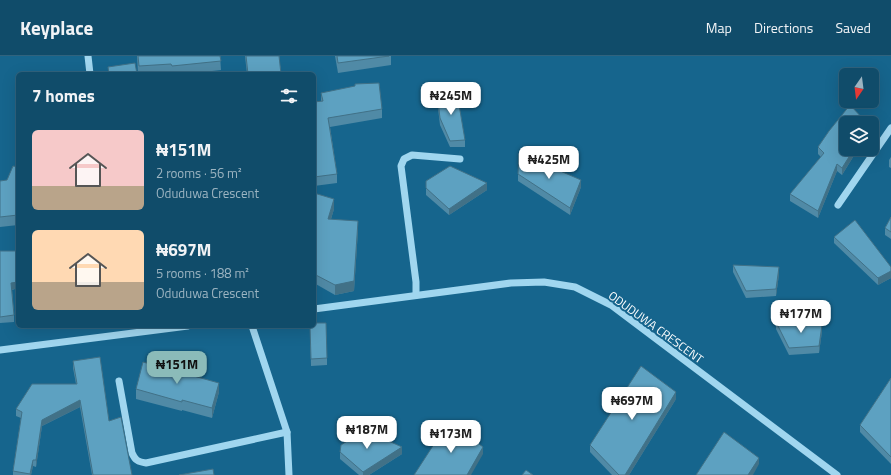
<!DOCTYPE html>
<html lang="en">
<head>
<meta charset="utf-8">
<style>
  :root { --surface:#104c6a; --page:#195370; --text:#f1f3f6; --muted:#9cb4c1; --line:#30637e; --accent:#8bbbb9 }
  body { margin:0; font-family:"Titillium Web",sans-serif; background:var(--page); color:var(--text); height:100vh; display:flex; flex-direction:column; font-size:15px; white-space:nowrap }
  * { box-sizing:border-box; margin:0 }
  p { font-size:13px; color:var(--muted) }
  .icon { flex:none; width:22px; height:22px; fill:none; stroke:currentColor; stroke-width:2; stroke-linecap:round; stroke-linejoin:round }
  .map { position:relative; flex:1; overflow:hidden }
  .drawer { position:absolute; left:16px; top:16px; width:300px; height:256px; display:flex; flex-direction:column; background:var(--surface); border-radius:6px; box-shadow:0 4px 16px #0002,0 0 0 1px var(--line) }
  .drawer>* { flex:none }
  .needle { width:26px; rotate:194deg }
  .buttons { position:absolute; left:839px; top:12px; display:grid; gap:8px }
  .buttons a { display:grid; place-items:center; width:40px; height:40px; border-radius:6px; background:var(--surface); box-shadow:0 4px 16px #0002,0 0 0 1px var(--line); font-size:20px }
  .price { position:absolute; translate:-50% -34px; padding:0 9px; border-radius:8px; background:#fff; color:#222; font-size:13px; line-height:26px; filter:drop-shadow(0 1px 2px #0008) }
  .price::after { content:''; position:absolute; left:50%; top:24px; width:12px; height:9px; margin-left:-6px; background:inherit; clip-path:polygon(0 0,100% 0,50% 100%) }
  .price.active { background:var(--accent); color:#111 }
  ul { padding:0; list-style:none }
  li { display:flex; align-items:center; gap:12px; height:100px; padding:0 16px }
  li span { display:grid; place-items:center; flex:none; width:112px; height:80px; border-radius:6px; color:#555 }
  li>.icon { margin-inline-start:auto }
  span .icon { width:48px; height:48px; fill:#fffc; stroke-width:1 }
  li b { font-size:17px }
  h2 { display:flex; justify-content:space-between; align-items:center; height:48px; padding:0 16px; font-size:17px }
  header { display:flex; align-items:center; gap:24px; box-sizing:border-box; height:56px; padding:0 20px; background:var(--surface); border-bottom:1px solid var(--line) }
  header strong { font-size:19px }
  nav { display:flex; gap:22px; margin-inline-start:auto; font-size:14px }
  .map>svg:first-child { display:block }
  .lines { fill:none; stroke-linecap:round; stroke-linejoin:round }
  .minor { stroke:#a0d6ef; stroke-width:7 }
  .wall { fill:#508aa6 }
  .shaded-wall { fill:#417187 }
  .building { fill:#5da1c1; stroke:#417187 }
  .labels { text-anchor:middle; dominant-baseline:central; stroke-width:4; stroke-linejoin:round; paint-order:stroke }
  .street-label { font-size:12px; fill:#fff; stroke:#16658d }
</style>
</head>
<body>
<header>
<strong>Keyplace</strong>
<nav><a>Map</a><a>Directions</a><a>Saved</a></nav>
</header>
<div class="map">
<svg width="891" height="419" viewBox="0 0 891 419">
  <rect width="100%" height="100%" fill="#16658d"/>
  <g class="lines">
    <g class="minor">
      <polyline points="88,0 90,18"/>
      <polyline points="838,149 891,72"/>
      <polyline points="416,239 416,226 401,110 404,103 412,99 460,103"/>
      <polyline points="314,253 511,227 544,226 575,231 611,249 837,419"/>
      <polyline points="252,270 287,376 289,419"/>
      <polyline points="0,294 188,270"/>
      <path d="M 119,325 L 132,397 C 135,404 138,406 146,407 L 287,376"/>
    </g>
  </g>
  <g class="wall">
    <polygon points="137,0 220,0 221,14 186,18 171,18 171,17 138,18"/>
    <polygon points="245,0 279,0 281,18 247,18"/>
    <polygon points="335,0 391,0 391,9 338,17"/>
    <polygon points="321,37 382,53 382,62 330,71 337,118 337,127 314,130 314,46 321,45"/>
    <polygon points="437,38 465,84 465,91 450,91 440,69 437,44"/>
    <polygon points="818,91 846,93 858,93 842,119 837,115 818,162 790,145 790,138 821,101 818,98"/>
    <polygon points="891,101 891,112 889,111 889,104"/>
    <polygon points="18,111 18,169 0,171 0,125 7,124"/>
    <polygon points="518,118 581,131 570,159 518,125"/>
    <polygon points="426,125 487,134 449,159 426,139"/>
    <polygon points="314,137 334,153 331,163 358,174 354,235 335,239 314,227"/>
    <polygon points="891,161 891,183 885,179 885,172"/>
    <polygon points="834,181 891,211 891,222 878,229 834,187"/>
    <polygon points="0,195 18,232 12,234 14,259 14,266 0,267"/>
    <polygon points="733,209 779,218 776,240 746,242 733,216"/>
    <polygon points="776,266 822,275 819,297 789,299 776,273"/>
    <polygon points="310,270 327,302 327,309 311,310"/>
    <polygon points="73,305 109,365 132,419 92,419 80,351 42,370 36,411 33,410 31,419 13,419 13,415 21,362 16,360 16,353 76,328 73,312"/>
    <polygon points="891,322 891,408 860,376 860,369"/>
    <polygon points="136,333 219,336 212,362 182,354 182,355 136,343"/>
    <polygon points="676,343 629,419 612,419 590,396 590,389"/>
    <polygon points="340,396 402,398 369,419 359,419 340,403"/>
  </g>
  <g class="shaded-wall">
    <polygon points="854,93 858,93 842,119 842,112"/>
    <polygon points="837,108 837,115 818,162 818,155"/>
    <polygon points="581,124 581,131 570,159 570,152"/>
    <polygon points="487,127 487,134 449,159 449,153"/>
    <polygon points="334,143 334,153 328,173 328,163"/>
    <polygon points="358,165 358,174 354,235 335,239 335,229"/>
    <polygon points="779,211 779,218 776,240 776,233"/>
    <polygon points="891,215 891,222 878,229 878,222"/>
    <polygon points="18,220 18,232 11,234 11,227"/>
    <polygon points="822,269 822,275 819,297 819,290"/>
    <polygon points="219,327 219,336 212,362 212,352"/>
    <polygon points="676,336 676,343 629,419 625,419"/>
    <polygon points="80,344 80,351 42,370 36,411 36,404 42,364"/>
    <polygon points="402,391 402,398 369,419 363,419 363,416"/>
    <polygon points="483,391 483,398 471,419 467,419"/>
    <polygon points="759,402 759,408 753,419 748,419"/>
    <polygon points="33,404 33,410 31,419 30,419"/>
  </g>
  <g class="building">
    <polygon points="138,0 220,0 221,5 172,10 171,8 139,10"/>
    <polygon points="246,0 279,0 281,18 248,18"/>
    <polygon points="337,0 389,0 338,7"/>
    <polygon points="135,7 137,18 109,18 108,11"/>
    <polygon points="379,27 382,53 328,62 337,118 314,121 314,46 323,45 321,37 355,30 355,28"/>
    <polygon points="457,37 465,84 450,85 440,62 437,38"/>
    <polygon points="850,49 867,67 846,67 846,93 854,93 842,112 837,108 818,155 790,138 824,97 818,91 829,75"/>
    <polygon points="519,97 581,124 570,152 518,118"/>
    <polygon points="13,110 18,111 18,159 0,161 0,125 7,124"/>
    <polygon points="450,110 487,127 449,153 426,132 426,125"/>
    <polygon points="314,137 334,143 328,163 358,165 354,225 335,229 314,218"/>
    <polygon points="891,161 891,176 885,172"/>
    <polygon points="855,164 891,211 891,215 878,222 834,181"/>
    <polygon points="0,195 18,195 18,226 11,227 14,259 0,261"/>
    <polygon points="733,209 779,211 776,233 746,235"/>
    <polygon points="776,266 822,269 819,290 789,292"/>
    <polygon points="314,267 326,267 327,302 311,303 310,270 314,270"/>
    <polygon points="100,301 109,365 121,361 132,419 93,419 80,344 42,364 36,404 33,404 30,418 13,415 22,356 16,353 32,328 77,328 73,305"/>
    <polygon points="143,306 219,327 212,352 182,344 182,346 136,333"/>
    <polygon points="641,310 676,336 625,419 619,419 590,389"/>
    <polygon points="891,322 891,401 860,369"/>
    <polygon points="449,365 483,391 467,419 414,419"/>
    <polygon points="364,374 402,391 363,416 340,396 341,389"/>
    <polygon points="724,376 759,402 748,419 696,419"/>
    <polygon points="213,413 214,419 179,419"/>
    <polygon points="526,414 533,419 522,419"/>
  </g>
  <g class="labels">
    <g class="street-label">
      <text transform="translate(656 271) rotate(36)">ODUDUWA CRESCENT</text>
    </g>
  </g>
</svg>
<div class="buttons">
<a><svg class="needle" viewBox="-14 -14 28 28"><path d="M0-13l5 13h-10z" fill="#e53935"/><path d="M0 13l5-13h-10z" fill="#9cb4c1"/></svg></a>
<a><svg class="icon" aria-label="layers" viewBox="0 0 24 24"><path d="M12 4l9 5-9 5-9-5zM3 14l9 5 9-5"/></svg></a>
</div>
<b class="price" style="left:451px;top:60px">₦245M</b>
<b class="price" style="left:549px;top:124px">₦425M</b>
<b class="price" style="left:801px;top:278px">₦177M</b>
<b class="price active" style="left:177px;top:329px">₦151M</b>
<b class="price" style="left:632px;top:365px">₦697M</b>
<b class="price" style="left:367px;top:394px">₦187M</b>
<b class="price" style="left:451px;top:398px">₦173M</b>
<section class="drawer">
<h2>7 homes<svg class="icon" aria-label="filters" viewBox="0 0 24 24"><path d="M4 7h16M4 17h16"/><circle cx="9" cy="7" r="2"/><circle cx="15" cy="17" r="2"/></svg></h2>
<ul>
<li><span style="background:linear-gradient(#f6c9c9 70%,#b9a48a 0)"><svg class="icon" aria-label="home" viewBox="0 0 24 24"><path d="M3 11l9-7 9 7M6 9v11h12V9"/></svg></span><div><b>₦151M</b><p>2 rooms · 56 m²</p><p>Oduduwa Crescent</p></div></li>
<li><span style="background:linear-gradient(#ffd9b3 65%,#b9a48a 0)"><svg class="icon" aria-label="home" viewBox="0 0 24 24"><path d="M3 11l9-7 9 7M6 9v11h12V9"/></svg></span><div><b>₦697M</b><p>5 rooms · 188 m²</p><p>Oduduwa Crescent</p></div></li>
</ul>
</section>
</div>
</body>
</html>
